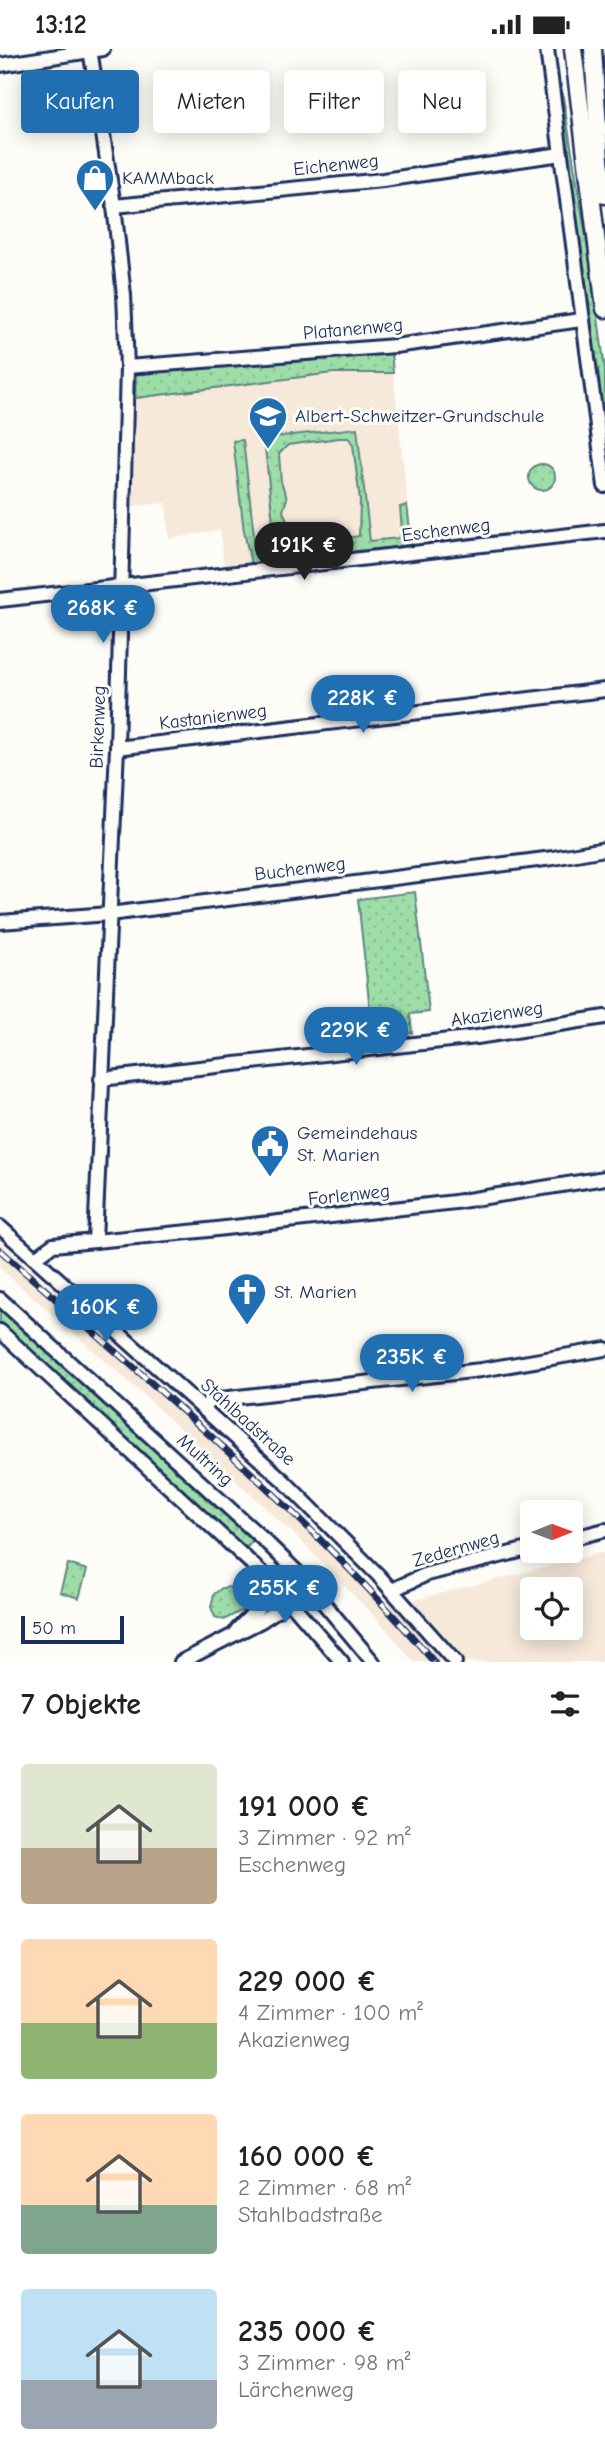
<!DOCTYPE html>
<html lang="de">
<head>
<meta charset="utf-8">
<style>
  :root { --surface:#fff; --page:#f6f6f6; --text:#222; --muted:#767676; --accent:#1f6fb2 }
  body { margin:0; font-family:"Comic Neue",sans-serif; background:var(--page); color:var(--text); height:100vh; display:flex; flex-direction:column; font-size:26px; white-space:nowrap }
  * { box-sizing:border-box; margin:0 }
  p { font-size:23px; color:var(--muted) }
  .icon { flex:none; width:38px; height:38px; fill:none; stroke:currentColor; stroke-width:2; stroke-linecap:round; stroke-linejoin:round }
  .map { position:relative; height:1613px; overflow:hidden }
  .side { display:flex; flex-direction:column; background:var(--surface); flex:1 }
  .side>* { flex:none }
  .top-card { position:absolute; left:21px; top:21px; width:564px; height:63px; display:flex; gap:14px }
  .needle { width:46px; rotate:89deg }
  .fabs { position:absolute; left:520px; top:1451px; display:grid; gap:14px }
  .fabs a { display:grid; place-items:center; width:63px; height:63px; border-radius:7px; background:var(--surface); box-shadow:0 4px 18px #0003; font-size:35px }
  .scale { position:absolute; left:21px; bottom:18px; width:103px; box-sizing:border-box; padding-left:7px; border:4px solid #1b2f5e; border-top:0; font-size:19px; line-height:24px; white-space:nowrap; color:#1b2f5e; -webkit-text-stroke:5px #fdfcf7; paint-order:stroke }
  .price { position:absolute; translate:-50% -60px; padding:0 16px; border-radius:24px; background:var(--accent); color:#fff; font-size:23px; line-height:46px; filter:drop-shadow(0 2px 4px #0008) }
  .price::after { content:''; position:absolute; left:50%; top:42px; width:21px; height:16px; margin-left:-10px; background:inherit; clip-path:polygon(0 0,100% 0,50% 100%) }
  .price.active { background:#222; color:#fff }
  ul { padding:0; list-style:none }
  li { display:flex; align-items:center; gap:21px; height:175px; padding:0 21px }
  li span { display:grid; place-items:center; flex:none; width:196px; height:140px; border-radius:7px; color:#555 }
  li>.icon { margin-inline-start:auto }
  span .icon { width:84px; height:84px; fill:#fffc; stroke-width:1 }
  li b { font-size:30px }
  h2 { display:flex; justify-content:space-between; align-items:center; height:84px; padding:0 21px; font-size:30px }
  .chip { padding:0 24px; border-radius:7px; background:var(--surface); box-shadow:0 4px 18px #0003; font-size:24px; line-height:63px }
  .chip.active { background:var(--accent); color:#fff }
  .status { display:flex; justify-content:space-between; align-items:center; height:49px; padding:0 35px; background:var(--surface); direction:ltr }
  .status svg { height:19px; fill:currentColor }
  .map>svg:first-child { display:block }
  .built { fill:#f6e9da; fill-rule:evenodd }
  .grass { fill:url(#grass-dots); stroke:#5c8683; stroke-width:2; fill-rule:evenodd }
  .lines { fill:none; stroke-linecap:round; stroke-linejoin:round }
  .street-casing { stroke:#1b2f5e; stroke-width:18 }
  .secondary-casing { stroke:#1b2f5e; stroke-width:21 }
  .street { stroke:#fdfcf7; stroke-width:12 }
  .secondary { stroke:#fdfcf7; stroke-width:16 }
  .rail-casing { stroke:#1b2f5e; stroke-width:7 }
  .rail { stroke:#fdfcf7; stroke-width:4.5; stroke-dasharray:13; stroke-linecap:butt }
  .labels { text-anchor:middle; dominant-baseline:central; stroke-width:6; stroke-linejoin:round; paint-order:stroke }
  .street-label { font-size:19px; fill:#1b2f5e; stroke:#fdfcf7 }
  .poi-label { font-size:19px; fill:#1b2f5e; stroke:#fdfcf7; text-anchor:start }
</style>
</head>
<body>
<div class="status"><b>13:12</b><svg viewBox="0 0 49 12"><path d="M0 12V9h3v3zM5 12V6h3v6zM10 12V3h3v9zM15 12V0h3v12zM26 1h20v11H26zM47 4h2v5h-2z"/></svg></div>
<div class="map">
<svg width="605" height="1613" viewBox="0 0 605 1613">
  <defs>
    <pattern id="grass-dots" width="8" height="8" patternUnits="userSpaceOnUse" patternTransform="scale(1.75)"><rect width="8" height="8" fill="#9ddea8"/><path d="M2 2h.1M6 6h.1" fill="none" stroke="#87bf93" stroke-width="1.8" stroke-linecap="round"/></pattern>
  </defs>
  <rect width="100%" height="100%" fill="#fdfcf7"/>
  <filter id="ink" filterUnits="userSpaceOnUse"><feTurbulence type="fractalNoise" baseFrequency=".0143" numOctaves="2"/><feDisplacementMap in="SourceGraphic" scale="14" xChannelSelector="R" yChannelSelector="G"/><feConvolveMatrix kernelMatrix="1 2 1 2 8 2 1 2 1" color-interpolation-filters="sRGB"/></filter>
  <g filter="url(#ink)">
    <g class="built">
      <polygon points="391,303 412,496 224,518 220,481 169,490 166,454 133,457 136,325"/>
      <path d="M 0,1193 L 243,1410 L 391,1557 L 605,1503 L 605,1613 L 414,1613 L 377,1570 L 297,1488 L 136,1339 L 0,1219 ZM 532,1540 L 570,1540 L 570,1578 L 532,1578 Z"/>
    </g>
    <g class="grass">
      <polygon points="561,36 593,231 605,321 605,385 558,39"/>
      <polygon points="391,303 393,324 333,324 135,349 136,325"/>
      <path d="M 357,379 L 370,492 L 399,489 L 402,482 L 400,458 L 407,456 L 412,496 L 251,515 L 244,482 L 233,392 L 243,391 L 256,504 L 276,502 L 264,389 ZM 339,389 L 349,389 L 353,396 L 360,451 L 359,487 C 338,491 315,494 294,488 L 283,462 L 287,449 L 281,433 L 279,405 L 288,396 Z"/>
      <circle cx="542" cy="428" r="13"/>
      <polygon points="415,843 429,963 410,965 412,984 373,989 358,850"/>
      <polygon points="0,1260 253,1492 246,1499 0,1273"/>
      <polygon points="68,1515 87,1521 79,1549 60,1543"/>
      <polygon points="233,1538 242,1541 247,1552 243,1561 224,1571 215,1568 211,1558 214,1545 222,1539"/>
    </g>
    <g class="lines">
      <g class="street-casing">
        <g id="street">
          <polyline points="90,0 114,157 124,246 127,318 117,699 95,1192"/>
          <polyline points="547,0 605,437"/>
          <polyline points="0,16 103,0"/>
          <polyline points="114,157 383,131 561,105"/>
          <polyline points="127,318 395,297 581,271"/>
          <polyline points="0,551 605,482"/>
          <polyline points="117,699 605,641"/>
          <polyline points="0,873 109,865 553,809 605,800"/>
          <polyline points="101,1030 477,988 605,968"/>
          <polyline points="0,1178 284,1432 378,1526 455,1613"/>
          <polyline points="35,1209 53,1196 199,1182 455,1153 605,1129"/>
          <polyline points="0,1250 265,1492 301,1527 373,1613"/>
          <polyline points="0,1282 279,1540 342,1613"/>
          <polyline points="204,1359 211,1351 481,1321 605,1300"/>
          <polyline points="570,1490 605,1481"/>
          <polyline points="392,1541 427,1525 532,1499"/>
          <polyline points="237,1581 266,1551 285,1536"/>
          <polyline points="181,1613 261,1572 276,1562 289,1550 301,1527"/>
        </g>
      </g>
      <g class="secondary-casing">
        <g id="secondary">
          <polyline points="573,0 605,260"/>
          <polyline points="593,0 600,111 605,146"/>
        </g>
      </g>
      <use href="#street" class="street"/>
      <use href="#secondary" class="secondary"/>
      <g class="rail-casing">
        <path id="rail" d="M 0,1201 C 149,1333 305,1461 434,1613"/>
      </g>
      <use href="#rail" class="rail"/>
    </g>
  </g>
  <defs>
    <g id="shop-pin" transform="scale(2.0125)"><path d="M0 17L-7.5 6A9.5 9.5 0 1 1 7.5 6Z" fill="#1f6fb2" stroke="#fdfcf7"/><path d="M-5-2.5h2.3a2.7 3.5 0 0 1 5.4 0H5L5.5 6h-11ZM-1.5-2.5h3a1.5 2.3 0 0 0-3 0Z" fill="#fff"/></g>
    <g id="school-pin" transform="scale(2.0125)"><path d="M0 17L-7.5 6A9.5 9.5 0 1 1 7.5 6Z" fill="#1f6fb2" stroke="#fdfcf7"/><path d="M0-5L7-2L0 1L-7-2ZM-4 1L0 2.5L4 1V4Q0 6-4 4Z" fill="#fff"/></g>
    <g id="civic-pin" transform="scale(2.0125)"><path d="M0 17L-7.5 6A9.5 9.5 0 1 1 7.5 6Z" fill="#1f6fb2" stroke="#fdfcf7"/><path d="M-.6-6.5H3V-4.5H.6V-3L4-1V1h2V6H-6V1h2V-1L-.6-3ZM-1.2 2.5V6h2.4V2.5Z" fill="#fff"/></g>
    <g id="church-pin" transform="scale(2.0125)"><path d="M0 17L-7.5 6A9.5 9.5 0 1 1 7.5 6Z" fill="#1f6fb2" stroke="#fdfcf7"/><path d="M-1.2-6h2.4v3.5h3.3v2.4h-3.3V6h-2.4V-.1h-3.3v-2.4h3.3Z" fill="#fff"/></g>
  </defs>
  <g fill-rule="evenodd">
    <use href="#shop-pin" x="95" y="129"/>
    <use href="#school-pin" x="268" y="367"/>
    <use href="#civic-pin" x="270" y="1095"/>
    <use href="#church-pin" x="247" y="1243"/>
  </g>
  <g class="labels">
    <g class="street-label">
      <text transform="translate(336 116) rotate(-6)">Eichenweg</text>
      <text transform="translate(353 280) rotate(-5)">Platanenweg</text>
      <text transform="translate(446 481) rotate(-7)">Eschenweg</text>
      <text transform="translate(213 668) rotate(-7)">Kastanienweg</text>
      <text transform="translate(98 678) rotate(-88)">Birkenweg</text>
      <text transform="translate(300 820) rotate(-7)">Buchenweg</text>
      <text transform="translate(497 965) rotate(-8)">Akazienweg</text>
      <text transform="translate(349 1146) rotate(-6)">Forlenweg</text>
      <text transform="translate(248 1373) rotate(42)">Stahlbadstraße</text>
      <text transform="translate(205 1411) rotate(42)">Multring</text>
      <text transform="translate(456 1500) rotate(-16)">Zedernweg</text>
    </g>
    <g class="poi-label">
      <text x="122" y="129">KAMMback</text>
      <text x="295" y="367">Albert-Schweitzer-Grundschule</text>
      <text x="297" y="1084">Gemeindehaus<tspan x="297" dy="22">St. Marien</tspan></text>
      <text x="274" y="1243">St. Marien</text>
    </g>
  </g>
</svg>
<div class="fabs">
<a><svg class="needle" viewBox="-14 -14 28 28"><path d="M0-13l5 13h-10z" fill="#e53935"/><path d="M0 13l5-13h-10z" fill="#767676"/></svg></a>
<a><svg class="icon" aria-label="locate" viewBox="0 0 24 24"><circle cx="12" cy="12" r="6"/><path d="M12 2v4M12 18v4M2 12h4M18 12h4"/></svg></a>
</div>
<div class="scale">50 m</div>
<b class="price active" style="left:304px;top:533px">191K €</b>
<b class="price" style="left:103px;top:596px">268K €</b>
<b class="price" style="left:363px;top:686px">228K €</b>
<b class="price" style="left:356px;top:1018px">229K €</b>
<b class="price" style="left:106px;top:1295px">160K €</b>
<b class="price" style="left:412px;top:1345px">235K €</b>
<b class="price" style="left:285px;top:1576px">255K €</b>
<div class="top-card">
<a class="chip active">Kaufen</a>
<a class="chip">Mieten</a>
<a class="chip">Filter</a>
<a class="chip">Neu</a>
</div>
</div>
<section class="side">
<h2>7 Objekte<svg class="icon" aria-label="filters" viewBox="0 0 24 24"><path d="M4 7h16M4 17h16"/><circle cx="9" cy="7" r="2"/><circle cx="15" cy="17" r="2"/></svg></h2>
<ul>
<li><span style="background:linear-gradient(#dfe7d0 60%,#b9a48a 0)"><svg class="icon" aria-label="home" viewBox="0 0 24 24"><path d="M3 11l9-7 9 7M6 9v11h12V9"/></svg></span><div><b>191 000 €</b><p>3 Zimmer · 92 m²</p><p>Eschenweg</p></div></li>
<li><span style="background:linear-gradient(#ffd9b3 60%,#8fb573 0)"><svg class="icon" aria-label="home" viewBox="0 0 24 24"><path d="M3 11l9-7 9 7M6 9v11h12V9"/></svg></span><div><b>229 000 €</b><p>4 Zimmer · 100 m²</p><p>Akazienweg</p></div></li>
<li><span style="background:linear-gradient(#ffd9b3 65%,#7fa58c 0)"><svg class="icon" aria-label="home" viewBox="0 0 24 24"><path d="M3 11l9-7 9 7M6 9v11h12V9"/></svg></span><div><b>160 000 €</b><p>2 Zimmer · 68 m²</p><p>Stahlbadstraße</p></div></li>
<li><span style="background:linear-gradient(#bfe0f5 65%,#9aa5b1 0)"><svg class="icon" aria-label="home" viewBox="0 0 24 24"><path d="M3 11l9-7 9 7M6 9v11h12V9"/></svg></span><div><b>235 000 €</b><p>3 Zimmer · 98 m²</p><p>Lärchenweg</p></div></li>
</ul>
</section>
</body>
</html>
